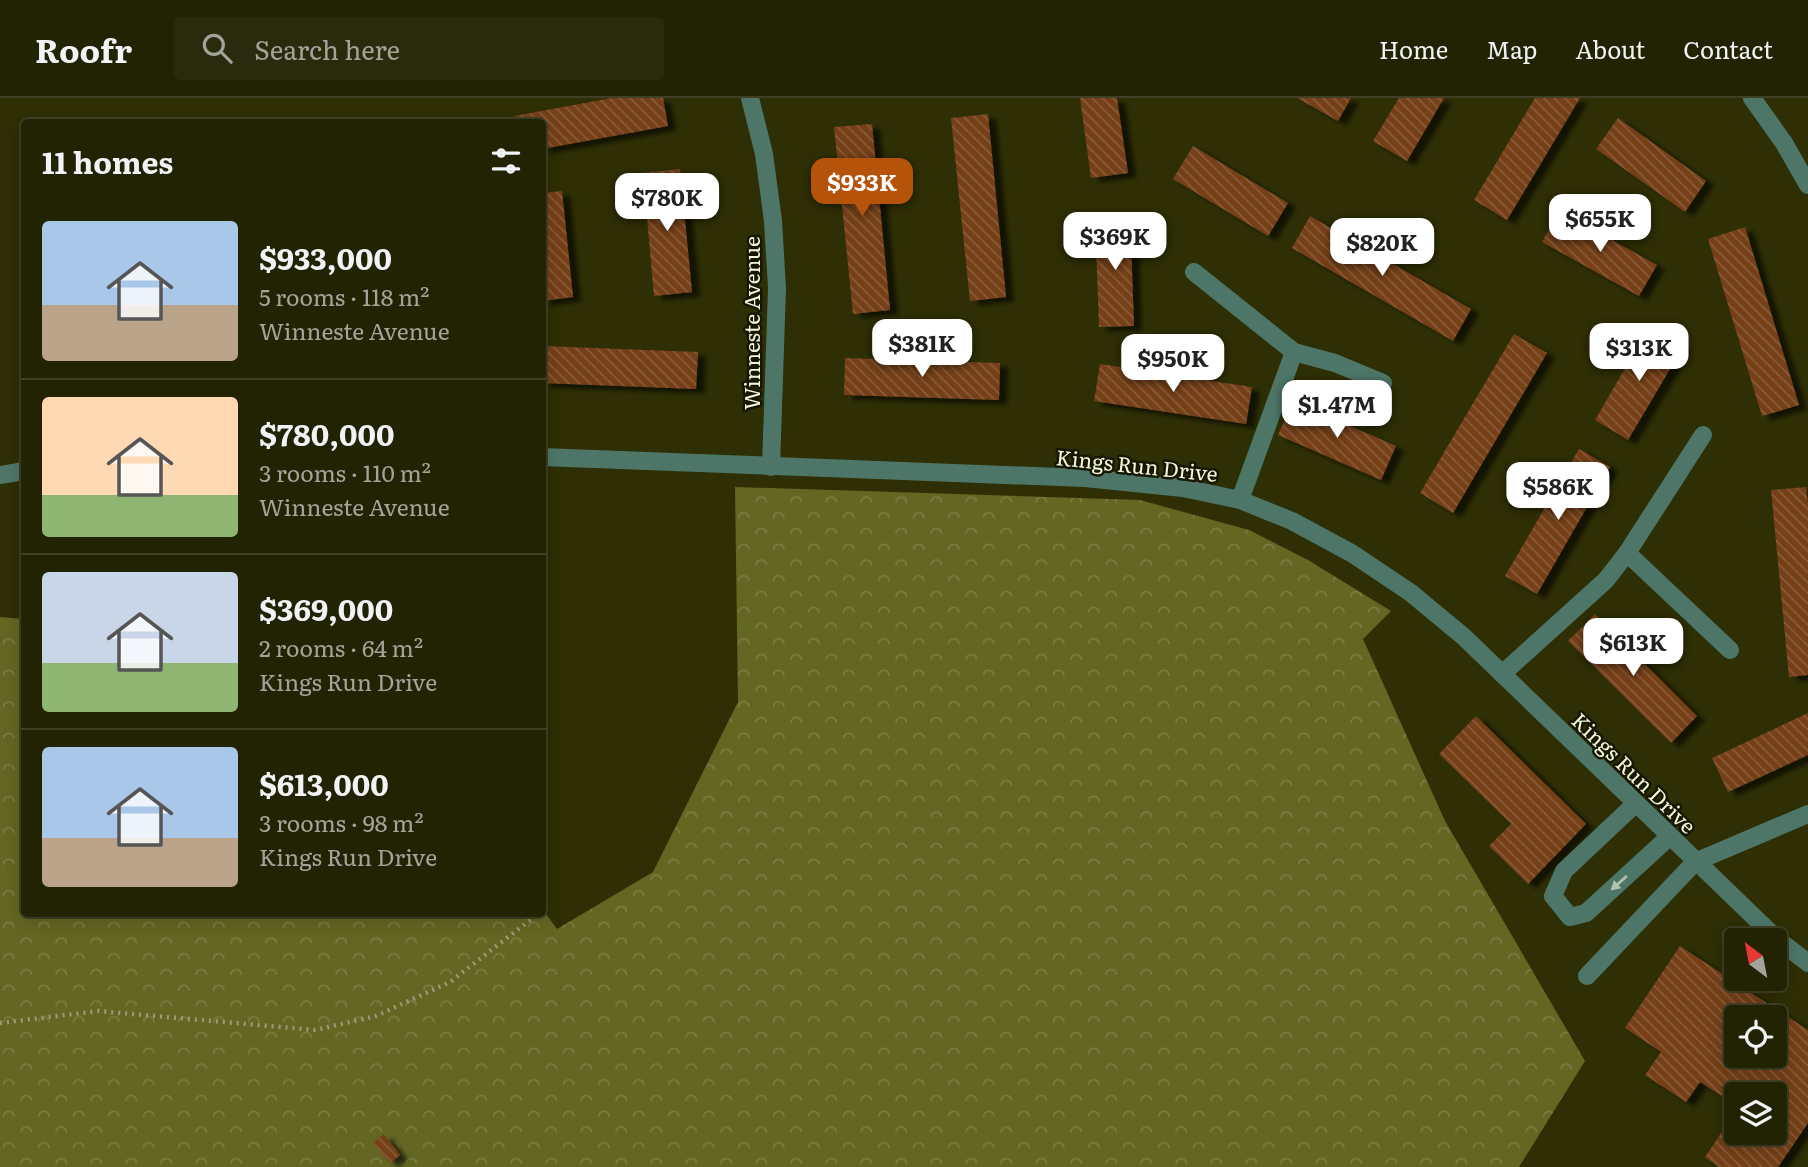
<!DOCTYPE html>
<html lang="en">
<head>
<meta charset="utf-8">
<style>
  :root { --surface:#222303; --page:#2a2b0d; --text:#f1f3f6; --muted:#a2a49a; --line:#3f4025; --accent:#b45309 }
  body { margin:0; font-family:Literata,serif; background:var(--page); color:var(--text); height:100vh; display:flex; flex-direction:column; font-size:26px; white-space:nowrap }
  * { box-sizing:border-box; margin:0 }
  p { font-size:23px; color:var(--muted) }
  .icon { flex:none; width:38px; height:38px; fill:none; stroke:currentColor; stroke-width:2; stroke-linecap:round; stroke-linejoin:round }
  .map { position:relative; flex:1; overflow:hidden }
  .panel { position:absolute; left:21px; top:21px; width:525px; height:798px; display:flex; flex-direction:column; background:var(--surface); border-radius:7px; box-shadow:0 4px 18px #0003,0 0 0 2px var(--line) }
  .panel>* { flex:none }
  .needle { width:46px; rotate:328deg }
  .tools { position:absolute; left:1724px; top:830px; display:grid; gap:14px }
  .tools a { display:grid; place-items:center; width:63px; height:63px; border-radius:7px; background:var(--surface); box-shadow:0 4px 18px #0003,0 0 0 2px var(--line); font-size:35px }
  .price { position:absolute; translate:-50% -60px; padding:0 16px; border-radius:14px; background:#fff; color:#222; font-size:23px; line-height:46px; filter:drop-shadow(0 2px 4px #0008) }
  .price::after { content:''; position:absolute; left:50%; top:42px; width:21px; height:16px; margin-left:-10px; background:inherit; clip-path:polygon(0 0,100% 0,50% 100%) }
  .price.active { background:var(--accent); color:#fff }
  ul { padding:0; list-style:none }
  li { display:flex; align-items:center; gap:21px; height:175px; padding:0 21px }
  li+li { border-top:2px solid var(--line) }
  li span { display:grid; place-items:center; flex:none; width:196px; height:140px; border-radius:7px; color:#555 }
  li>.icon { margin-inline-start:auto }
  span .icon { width:84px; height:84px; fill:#fffc; stroke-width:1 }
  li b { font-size:30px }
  h2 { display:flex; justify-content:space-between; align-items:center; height:84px; padding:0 21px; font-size:30px }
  header { display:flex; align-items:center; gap:42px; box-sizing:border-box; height:98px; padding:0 35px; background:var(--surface); border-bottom:2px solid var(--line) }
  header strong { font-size:33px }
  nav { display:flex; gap:38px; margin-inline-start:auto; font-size:24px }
  .search { width:490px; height:63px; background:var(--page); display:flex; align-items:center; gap:18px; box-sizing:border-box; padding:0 24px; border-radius:7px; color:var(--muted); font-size:26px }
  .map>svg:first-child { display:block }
  .forest { fill:url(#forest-crowns) }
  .building { fill:url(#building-back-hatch); fill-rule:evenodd; filter:url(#shadow) }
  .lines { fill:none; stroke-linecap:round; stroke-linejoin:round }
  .path { stroke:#9a9c79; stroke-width:4.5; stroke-dasharray:2 5; stroke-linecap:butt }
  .minor { stroke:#4d7669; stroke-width:18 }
  .oneway { fill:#b1c3ac }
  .labels { text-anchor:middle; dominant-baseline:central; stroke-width:5; stroke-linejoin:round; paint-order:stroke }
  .street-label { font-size:21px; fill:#f3f6d9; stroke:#161702 }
</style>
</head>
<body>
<header>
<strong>Roofr</strong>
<div class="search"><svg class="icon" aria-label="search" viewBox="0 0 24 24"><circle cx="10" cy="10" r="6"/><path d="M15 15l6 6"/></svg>Search here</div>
<nav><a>Home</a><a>Map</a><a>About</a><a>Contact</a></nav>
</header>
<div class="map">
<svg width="1808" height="1069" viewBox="0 0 1808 1069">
  <defs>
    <pattern id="forest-crowns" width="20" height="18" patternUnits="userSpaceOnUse" patternTransform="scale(1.75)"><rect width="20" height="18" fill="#636722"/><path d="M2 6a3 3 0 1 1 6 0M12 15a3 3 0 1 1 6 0" fill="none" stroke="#7a7d42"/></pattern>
    <pattern id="building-back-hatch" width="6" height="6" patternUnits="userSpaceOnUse" patternTransform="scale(1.75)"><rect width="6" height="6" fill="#753f19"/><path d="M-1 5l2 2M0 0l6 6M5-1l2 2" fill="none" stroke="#895b3a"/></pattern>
    <filter id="shadow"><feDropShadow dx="8" dy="4.5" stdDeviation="2" flood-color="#0009"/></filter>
  </defs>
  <rect width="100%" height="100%" fill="#2e2f04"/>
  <polygon class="forest" points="735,389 1140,402 1249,432 1308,462 1391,513 1363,541 1445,723 1585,963 1519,1069 0,1069 0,519 24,521 24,816 542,816 543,812 557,831 653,774 738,604"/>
  <g class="building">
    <polygon points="612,0 663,0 668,28 542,51 542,24 515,24 514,18"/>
    <polygon points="1080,0 1117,0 1128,75 1091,80"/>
    <polygon points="1297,0 1351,0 1338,23"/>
    <polygon points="1399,0 1444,0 1407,63 1373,43"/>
    <polygon points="1535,0 1580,0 1507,122 1474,102"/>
    <polygon points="988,16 1006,199 970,203 951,20"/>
    <polygon points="1618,20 1706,83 1685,114 1596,51"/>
    <polygon points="872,26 890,212 853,216 834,29"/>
    <polygon points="1193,48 1288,105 1268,138 1173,81"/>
    <polygon points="680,71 692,194 654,198 643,75"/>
    <polygon points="562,93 573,199 542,203 542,95"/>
    <polygon points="1560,113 1657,167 1639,198 1542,144"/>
    <polygon points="1310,118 1471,211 1453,243 1292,150"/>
    <polygon points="1130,119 1134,228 1099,229 1095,120"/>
    <polygon points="1745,129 1799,307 1762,318 1708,141"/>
    <polygon points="1649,229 1683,249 1628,342 1595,322"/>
    <polygon points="1514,236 1547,255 1453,415 1420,395"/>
    <polygon points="542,248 698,254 696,291 542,285"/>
    <polygon points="845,260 1000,265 999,302 844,297"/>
    <polygon points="1100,266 1252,289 1246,326 1094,303"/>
    <polygon points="1293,303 1396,348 1381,382 1278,337"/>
    <polygon points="1579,351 1610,369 1537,496 1505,478"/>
    <polygon points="1806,389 1808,405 1808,577 1789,579 1771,392"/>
    <polygon points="1595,516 1697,618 1671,645 1568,543"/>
    <polygon points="1808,615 1808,657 1728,694 1712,660"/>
    <polygon points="1476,618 1586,726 1528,786 1489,748 1511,726 1439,656"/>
    <path d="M 1680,848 L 1808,932 L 1808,1025 L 1778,1069 L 1719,1069 L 1705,1059 L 1736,1013 L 1736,1034 L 1774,1034 L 1774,996 L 1736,996 L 1736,1007 L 1700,984 L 1686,1004 L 1645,977 L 1661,954 L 1625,930 ZM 1736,919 L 1774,919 L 1774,957 L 1736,957 Z"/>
    <polygon points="384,1036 400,1057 390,1065 373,1045"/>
  </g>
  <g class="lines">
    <polyline class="path" points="0,925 98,913 315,932 376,918 450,884 534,819"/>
    <g class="minor">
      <polyline points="750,0 764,56 773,123 777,190 771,369"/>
      <polyline points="1752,0 1784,45 1808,87"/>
      <polyline points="1194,174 1294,254 1335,265 1383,285"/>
      <polyline points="542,359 1085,380 1183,390 1240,402 1292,423 1353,456 1411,495 1464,539 1777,841 1808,865"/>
      <polyline points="0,377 24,373"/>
      <polyline points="1240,402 1294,254"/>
      <polyline points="1627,455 1730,552"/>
      <polyline points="1502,576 1606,482 1627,455 1703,337"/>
      <polyline points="1635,706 1564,773 1553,798 1570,819 1586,815 1669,739"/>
      <polyline points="1587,878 1695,764 1808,716"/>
    </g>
  </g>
  <defs><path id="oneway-solid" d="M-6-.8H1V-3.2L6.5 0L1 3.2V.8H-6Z" transform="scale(1.75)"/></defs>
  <use class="oneway" href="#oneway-solid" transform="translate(1619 785) rotate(138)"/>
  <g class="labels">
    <g class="street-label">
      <text transform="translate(750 225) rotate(-90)">Winneste Avenue</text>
      <text transform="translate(1137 366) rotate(6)">Kings Run Drive</text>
      <text transform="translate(1635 674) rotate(44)">Kings Run Drive</text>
    </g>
  </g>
</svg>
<div class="tools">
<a><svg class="needle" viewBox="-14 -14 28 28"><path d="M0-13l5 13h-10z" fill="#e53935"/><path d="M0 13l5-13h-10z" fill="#a2a49a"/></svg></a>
<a><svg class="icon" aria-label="locate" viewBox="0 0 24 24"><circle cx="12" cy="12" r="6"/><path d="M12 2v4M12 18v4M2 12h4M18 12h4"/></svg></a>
<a><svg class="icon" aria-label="layers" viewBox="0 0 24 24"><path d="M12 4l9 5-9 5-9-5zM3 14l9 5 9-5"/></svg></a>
</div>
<b class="price active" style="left:862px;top:120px">$933K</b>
<b class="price" style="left:667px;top:135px">$780K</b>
<b class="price" style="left:1600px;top:156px">$655K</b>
<b class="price" style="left:1115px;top:174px">$369K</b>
<b class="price" style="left:1382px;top:180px">$820K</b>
<b class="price" style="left:922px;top:281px">$381K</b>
<b class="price" style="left:1639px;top:285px">$313K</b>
<b class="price" style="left:1173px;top:296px">$950K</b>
<b class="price" style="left:1337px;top:342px">$1.47M</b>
<b class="price" style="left:1558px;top:424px">$586K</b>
<b class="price" style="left:1633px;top:580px">$613K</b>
<section class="panel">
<h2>11 homes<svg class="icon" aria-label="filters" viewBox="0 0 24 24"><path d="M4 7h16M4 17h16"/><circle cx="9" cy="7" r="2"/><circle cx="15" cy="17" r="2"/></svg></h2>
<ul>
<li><span style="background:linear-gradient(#a9c7e8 60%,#b9a48a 0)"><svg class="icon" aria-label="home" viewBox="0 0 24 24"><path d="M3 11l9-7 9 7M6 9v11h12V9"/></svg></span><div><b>$933,000</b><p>5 rooms · 118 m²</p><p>Winneste Avenue</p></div></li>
<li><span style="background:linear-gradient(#ffd9b3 70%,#8fb573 0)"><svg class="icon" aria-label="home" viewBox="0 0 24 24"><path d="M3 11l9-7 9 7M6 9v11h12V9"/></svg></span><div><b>$780,000</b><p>3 rooms · 110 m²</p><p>Winneste Avenue</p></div></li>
<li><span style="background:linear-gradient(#c9d6e8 65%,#8fb573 0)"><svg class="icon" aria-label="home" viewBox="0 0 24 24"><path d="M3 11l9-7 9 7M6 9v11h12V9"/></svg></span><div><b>$369,000</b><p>2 rooms · 64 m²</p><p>Kings Run Drive</p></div></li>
<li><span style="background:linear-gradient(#a9c7e8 65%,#b9a48a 0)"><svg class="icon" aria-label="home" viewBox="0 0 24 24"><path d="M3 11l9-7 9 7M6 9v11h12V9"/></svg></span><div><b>$613,000</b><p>3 rooms · 98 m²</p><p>Kings Run Drive</p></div></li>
</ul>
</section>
</div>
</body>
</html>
